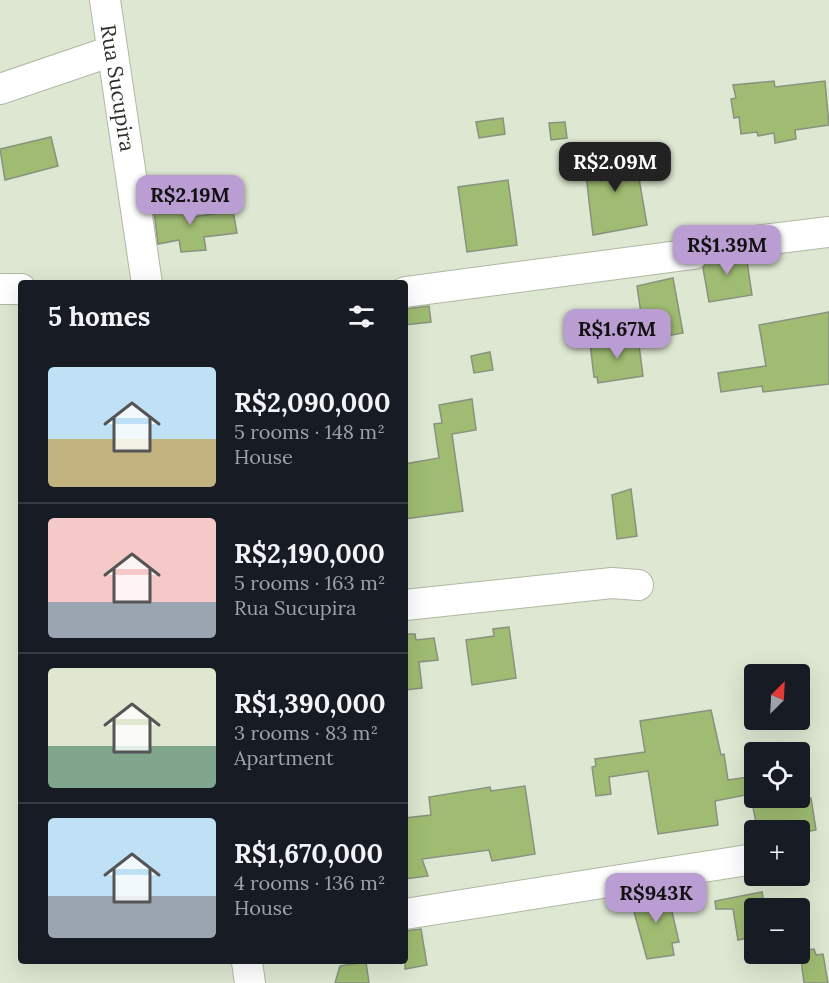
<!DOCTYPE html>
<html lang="en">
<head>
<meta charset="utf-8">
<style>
  :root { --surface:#171b24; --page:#242831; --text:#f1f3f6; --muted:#9ea1a6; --line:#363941; --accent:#ba9ed3 }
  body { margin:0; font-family:Lora,serif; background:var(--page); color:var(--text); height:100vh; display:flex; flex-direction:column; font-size:22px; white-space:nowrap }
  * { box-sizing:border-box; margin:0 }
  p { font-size:20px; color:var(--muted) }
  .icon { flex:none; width:33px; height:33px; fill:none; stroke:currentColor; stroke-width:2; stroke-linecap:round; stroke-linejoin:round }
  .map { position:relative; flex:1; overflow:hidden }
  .drawer { position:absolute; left:18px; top:280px; width:390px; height:684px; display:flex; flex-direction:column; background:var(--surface); border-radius:6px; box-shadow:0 6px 24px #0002 }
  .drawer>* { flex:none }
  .needle { width:39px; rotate:24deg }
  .fabs { position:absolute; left:744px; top:664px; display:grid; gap:12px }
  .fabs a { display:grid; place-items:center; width:66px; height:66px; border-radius:6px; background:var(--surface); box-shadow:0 6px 24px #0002; font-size:30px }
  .price { position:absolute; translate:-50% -51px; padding:0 14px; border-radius:12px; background:var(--accent); color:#111; font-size:20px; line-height:39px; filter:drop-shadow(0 2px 3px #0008) }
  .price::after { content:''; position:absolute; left:50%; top:36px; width:18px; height:14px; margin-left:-9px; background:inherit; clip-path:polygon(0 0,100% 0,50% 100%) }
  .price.current { background:#222; color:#fff }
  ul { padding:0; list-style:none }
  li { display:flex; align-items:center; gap:18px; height:150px; padding:0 30px }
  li+li { border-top:2px solid var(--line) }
  li span { display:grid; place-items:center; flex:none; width:168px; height:120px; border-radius:6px; color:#555 }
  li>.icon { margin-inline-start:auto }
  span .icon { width:72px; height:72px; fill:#fffc; stroke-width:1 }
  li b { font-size:26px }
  h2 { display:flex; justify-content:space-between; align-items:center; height:72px; padding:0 30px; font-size:26px }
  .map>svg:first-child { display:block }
  .building { fill:#9fbc72; stroke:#89927e; stroke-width:1.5 }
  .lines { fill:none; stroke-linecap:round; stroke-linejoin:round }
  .minor-casing { stroke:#afb9a3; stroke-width:32 }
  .minor { stroke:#fff; stroke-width:30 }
  .labels { text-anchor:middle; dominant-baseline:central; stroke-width:4.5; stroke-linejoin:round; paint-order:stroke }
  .street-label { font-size:21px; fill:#2d3028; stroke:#fff }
</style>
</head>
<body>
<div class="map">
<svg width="829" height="983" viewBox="0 0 829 983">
  <rect width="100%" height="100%" fill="#dde7d1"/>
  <g class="building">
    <polygon points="774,81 775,87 825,81 829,125 795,130 796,139 775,143 774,133 758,136 757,132 741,134 739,117 734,118 731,99 736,98 733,85"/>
    <polygon points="503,118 505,134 479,138 476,122"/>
    <polygon points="565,122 567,138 551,140 549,123"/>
    <polygon points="51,137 58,166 5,180 0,149"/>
    <polygon points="634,150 647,225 593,235 584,158"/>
    <polygon points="508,180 517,245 467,252 458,187"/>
    <polygon points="182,199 185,218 233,211 237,233 204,237 206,250 181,252 179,240 158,244 153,203"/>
    <polygon points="740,249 746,255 752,295 709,302 703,268 710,254"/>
    <polygon points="673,278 683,333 645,340 637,286"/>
    <polygon points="429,306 431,322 405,325 405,309"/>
    <polygon points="829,312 829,384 763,392 762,386 721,392 718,373 766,366 759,325"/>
    <polygon points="638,337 643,376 598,383 597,377 594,377 590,343"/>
    <polygon points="490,352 493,370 474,373 471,356"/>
    <polygon points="472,399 476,430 452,434 463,511 405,519 405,464 439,458 434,424 442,423 439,405"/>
    <polygon points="631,489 637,536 617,539 612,495"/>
    <polygon points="509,627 516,678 472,685 466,640 494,636 493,629"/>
    <polygon points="405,634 415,634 416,640 434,638 438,660 419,662 422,688 405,690"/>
    <polygon points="711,710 721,755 724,754 728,780 748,777 751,794 715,801 718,825 658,834 648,771 609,777 611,794 596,796 592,767 596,766 595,759 645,752 640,721"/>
    <polygon points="525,786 535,854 492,861 489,850 422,859 428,876 405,879 405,818 431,815 429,797 490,787 491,791"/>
    <polygon points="751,798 811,798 816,830 800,833 783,831 782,822 757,827"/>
    <polygon points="667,890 679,942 672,943 674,955 647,959 630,897"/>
    <polygon points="762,892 765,909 754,909 754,937 738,940 733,909 716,909 715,901"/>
    <polygon points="421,929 427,965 405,969 405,931"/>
    <polygon points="814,949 816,955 823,954 828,983 804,983 800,951"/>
    <polygon points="366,962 369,983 335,983 340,966"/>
  </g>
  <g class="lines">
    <g class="minor-casing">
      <g id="minor">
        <polyline points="105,0 147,284"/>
        <polyline points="0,89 112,51"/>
        <polyline points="755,241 829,232"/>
        <polyline points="0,289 21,289"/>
        <polyline points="405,292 693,254"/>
        <polyline points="405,605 612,583 638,585"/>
        <polyline points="405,914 754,859"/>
        <polyline points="247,962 250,983"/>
      </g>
    </g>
    <use href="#minor" class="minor"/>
  </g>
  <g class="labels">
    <g class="street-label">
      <text transform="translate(118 88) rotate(81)">Rua Sucupira</text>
    </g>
  </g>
</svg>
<div class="fabs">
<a><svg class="needle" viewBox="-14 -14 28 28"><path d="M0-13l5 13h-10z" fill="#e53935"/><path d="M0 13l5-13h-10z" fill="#9ea1a6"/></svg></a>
<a><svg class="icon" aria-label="locate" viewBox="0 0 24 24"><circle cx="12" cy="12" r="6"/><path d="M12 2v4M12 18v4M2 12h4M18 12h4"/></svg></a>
<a>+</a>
<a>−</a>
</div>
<b class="price current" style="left:615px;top:193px">R$2.09M</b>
<b class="price" style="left:190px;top:226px">R$2.19M</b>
<b class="price" style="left:727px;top:276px">R$1.39M</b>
<b class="price" style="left:617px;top:360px">R$1.67M</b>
<b class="price" style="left:656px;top:924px">R$943K</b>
<section class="drawer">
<h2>5 homes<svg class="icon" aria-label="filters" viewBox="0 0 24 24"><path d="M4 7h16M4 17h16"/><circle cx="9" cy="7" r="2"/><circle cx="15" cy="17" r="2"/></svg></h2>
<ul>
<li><span style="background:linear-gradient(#bfe0f5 60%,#c2b280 0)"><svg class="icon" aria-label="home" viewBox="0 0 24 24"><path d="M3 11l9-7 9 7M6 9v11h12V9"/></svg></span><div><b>R$2,090,000</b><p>5 rooms · 148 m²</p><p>House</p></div></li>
<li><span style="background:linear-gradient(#f6c9c9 70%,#9aa5b1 0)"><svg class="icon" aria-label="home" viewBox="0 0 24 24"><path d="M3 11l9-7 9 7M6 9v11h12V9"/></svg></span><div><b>R$2,190,000</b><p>5 rooms · 163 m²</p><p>Rua Sucupira</p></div></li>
<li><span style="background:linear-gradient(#dfe7d0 65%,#7fa58c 0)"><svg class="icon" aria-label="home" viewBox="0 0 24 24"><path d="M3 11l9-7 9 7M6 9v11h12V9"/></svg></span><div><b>R$1,390,000</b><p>3 rooms · 83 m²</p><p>Apartment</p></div></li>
<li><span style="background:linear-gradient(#bfe0f5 65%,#9aa5b1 0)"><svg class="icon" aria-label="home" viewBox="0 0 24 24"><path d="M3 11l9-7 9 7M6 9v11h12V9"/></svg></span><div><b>R$1,670,000</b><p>4 rooms · 136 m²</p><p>House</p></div></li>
</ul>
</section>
</div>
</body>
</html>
